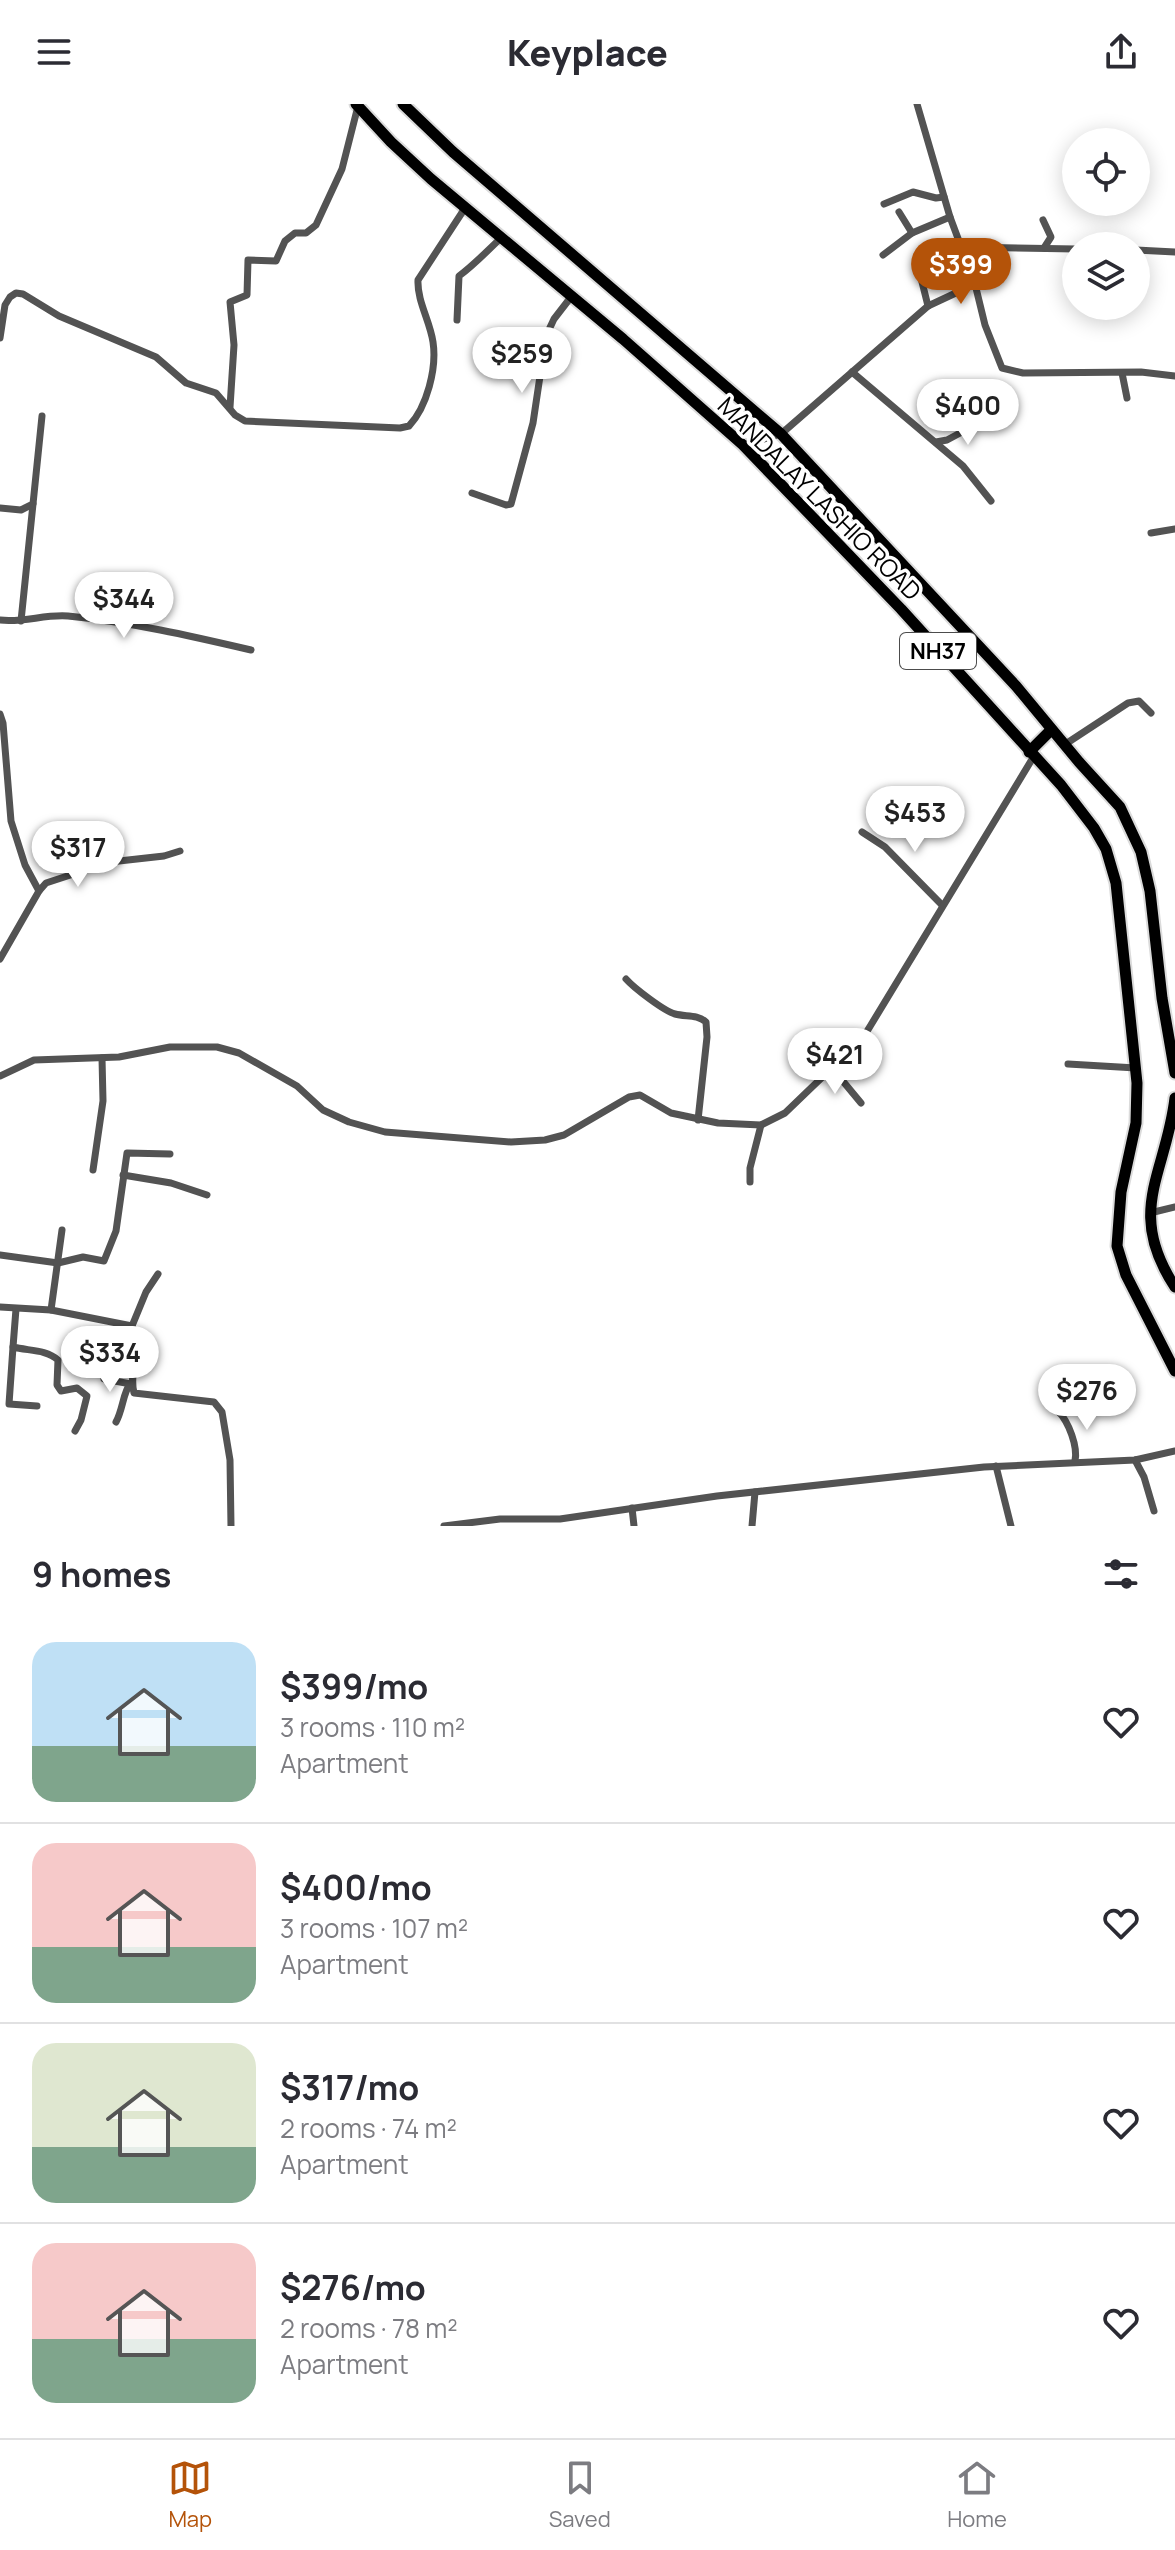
<!DOCTYPE html>
<html lang="en">
<head>
<meta charset="utf-8">
<style>
  :root { --surface:#fff; --page:#f7f7f7; --text:#2b2b33; --muted:#7c7c81; --line:#e1e1e2; --accent:#b45309 }
  body { margin:0; font-family:Manrope,sans-serif; background:var(--page); color:var(--text); height:100vh; display:flex; flex-direction:column; font-size:30px; white-space:nowrap }
  * { box-sizing:border-box; margin:0 }
  p { font-size:26px; color:var(--muted) }
  .icon { flex:none; width:44px; height:44px; fill:none; stroke:currentColor; stroke-width:2; stroke-linecap:round; stroke-linejoin:round }
  .map { position:relative; height:1422px; overflow:hidden }
  .details { display:flex; flex-direction:column; background:var(--surface); flex:1 }
  .details>* { flex:none }
  .fabs { position:absolute; left:1062px; top:24px; display:grid; gap:16px }
  .fabs a { display:grid; place-items:center; width:88px; height:88px; border-radius:50%; background:var(--surface); box-shadow:0 4px 20px #0003; font-size:40px }
  .price { position:absolute; translate:-50% -68px; padding:0 18px; border-radius:28px; background:#fff; color:#222; font-size:26px; line-height:52px; filter:drop-shadow(0 2px 4px #0008) }
  .price::after { content:''; position:absolute; left:50%; top:48px; width:24px; height:18px; margin-left:-12px; background:inherit; clip-path:polygon(0 0,100% 0,50% 100%) }
  .price.selected { background:var(--accent); color:#fff }
  ul { padding:0; list-style:none }
  li { display:flex; align-items:center; gap:24px; height:200px; padding:0 32px }
  li+li { border-top:2px solid var(--line) }
  li span { display:grid; place-items:center; flex:none; width:224px; height:160px; border-radius:24px; color:#555 }
  li>.icon { margin-inline-start:auto }
  span .icon { width:96px; height:96px; fill:#fffc; stroke-width:1 }
  li b { font-size:34px }
  h2 { display:flex; justify-content:space-between; align-items:center; height:96px; padding:0 32px; font-size:34px }
  header { display:flex; justify-content:space-between; align-items:center; height:104px; padding:0 32px; background:var(--surface); font-size:36px; font-weight:800 }
  .menu { display:flex; justify-content:space-around; align-items:center; height:112px; border-top:2px solid var(--line); background:var(--surface); font-size:22px; color:var(--muted) }
  .menu a { display:grid; justify-items:center; gap:4px }
  .menu .selected { color:var(--accent) }
  .map>svg:first-child { display:block }
  .lines { fill:none; stroke-linecap:round; stroke-linejoin:round }
  .trunk-casing { stroke:#dbdbdb; stroke-width:15 }
  .minor { stroke:#535353; stroke-width:7 }
  .trunk { stroke:#000; stroke-width:11 }
  .labels { text-anchor:middle; dominant-baseline:central; stroke-width:7; stroke-linejoin:round; paint-order:stroke }
  .shield { fill:#fff; stroke:#4c4c4c; stroke-width:2 }
  .shield-label { font-size:22px; font-weight:bold; fill:#000 }
  .street-label { font-size:24px; fill:#000; stroke:#fff }
</style>
</head>
<body>
<header><svg class="icon" aria-label="menu" viewBox="0 0 24 24"><path d="M4 6h16M4 12h16M4 18h16"/></svg>Keyplace<svg class="icon" aria-label="share" viewBox="0 0 24 24"><path d="M12 15V3M7 8l5-5 5 5M5 13v7h14v-7"/></svg></header>
<div class="map">
<svg width="1175" height="1422" viewBox="0 0 1175 1422">
  <rect width="100%" height="100%" fill="#fff"/>
  <g class="lines">
    <g class="trunk-casing">
      <g id="trunk">
        <polyline points="356,0 391,38 431,75 623,235 743,341 901,505 1061,681 1094,724 1106,745 1116,779 1137,979 1136,1019 1121,1088 1117,1142 1126,1171 1175,1267"/>
        <polyline points="403,0 453,48 781,330 1016,582 1079,658 1120,703 1141,748 1150,787 1162,894 1175,969"/>
        <polyline points="1029,648 1051,626"/>
        <path d="M 1175,994 C 1166,1070 1125,1107 1175,1183"/>
      </g>
    </g>
    <g class="minor">
      <polyline points="917,0 950,113 975,180"/>
      <polyline points="884,100 913,88 936,94 944,93"/>
      <polyline points="899,108 912,129"/>
      <polyline points="1043,116 1051,133 1044,144"/>
      <polyline points="961,143 1076,145"/>
      <polyline points="1136,146 1175,148"/>
      <polyline points="883,151 912,129 950,113"/>
      <polyline points="921,174 928,202"/>
      <path d="M 457,216 L 459,172 C 474,161 487,147 501,134"/>
      <path d="M 0,234 L 5,201 L 10,193 L 16,189 L 23,190 L 59,212 L 156,253 L 186,279 L 216,289 L 235,311 L 245,317 L 400,324 L 409,322 C 427,303 437,264 433,238 C 430,217 417,197 418,176 L 465,104"/>
      <polyline points="852,268 963,362 991,397"/>
      <polyline points="1122,269 1127,294"/>
      <polyline points="230,303 234,241 230,198 247,191 248,156 276,157 285,137 295,129 306,129 316,121 342,65 358,2"/>
      <polyline points="936,338 947,336 988,314"/>
      <polyline points="743,341 781,330 928,202 975,180 985,221 1002,264 1023,269 1141,268 1175,272"/>
      <polyline points="472,389 506,401 511,400 533,319 546,232 554,215 571,193"/>
      <polyline points="0,404 21,406 33,400 42,312"/>
      <polyline points="1151,429 1175,425"/>
      <path d="M 0,516 C 23,519 45,510 68,512 C 130,518 191,532 251,546"/>
      <polyline points="21,517 33,400"/>
      <polyline points="0,610 3,619 11,717 25,761 39,787"/>
      <polyline points="1064,641 1128,599 1139,597 1151,609"/>
      <polyline points="862,728 885,743 942,801"/>
      <polyline points="0,855 39,787 46,779 110,758 164,752 180,747"/>
      <path d="M 626,875 C 634,884 664,907 675,910 C 686,913 697,910 706,918 L 707,933 L 698,1016"/>
      <polyline points="1068,960 1136,964"/>
      <polyline points="832,964 861,999"/>
      <polyline points="0,972 34,956 119,953 170,943 217,943 239,949 297,982 323,1006 349,1018 385,1028 511,1038 545,1036 564,1031 629,993 640,991 671,1009 718,1019 761,1021 785,1009 863,934 1034,652"/>
      <polyline points="93,1066 103,997 102,954"/>
      <polyline points="123,1071 171,1079 207,1091"/>
      <polyline points="750,1078 750,1064 761,1021"/>
      <polyline points="1150,1109 1175,1103"/>
      <polyline points="0,1151 58,1159 83,1153 104,1157 116,1127 127,1049 170,1050"/>
      <path d="M 0,1203 L 51,1206 L 132,1222 C 143,1240 128,1268 134,1289 L 214,1298 L 222,1308 L 230,1356 L 231,1422"/>
      <path d="M 16,1205 L 13,1243 C 28,1247 46,1245 58,1256 L 57,1281 L 61,1287 L 77,1284 L 87,1292 L 81,1316 L 75,1327"/>
      <polyline points="51,1206 62,1126"/>
      <polyline points="132,1222 146,1188 158,1170"/>
      <polyline points="13,1243 9,1300 37,1302"/>
      <polyline points="104,1275 131,1280"/>
      <path d="M 1058,1307 C 1069,1318 1078,1343 1075,1357"/>
      <path d="M 116,1318 C 123,1305 123,1289 130,1280"/>
      <polyline points="1135,1356 1144,1373 1154,1407"/>
      <polyline points="996,1362 1011,1422"/>
      <polyline points="632,1404 634,1422"/>
      <polyline points="444,1422 500,1415 560,1415 717,1392 984,1363 1135,1356 1175,1347"/>
      <polyline points="752,1422 755,1388"/>
    </g>
    <use href="#trunk" class="trunk"/>
  </g>
  <g class="labels">
    <rect class="shield" x="900" y="529" width="76" height="36" rx="6"/>
    <g class="shield-label">
      <text x="938" y="547">NH37</text>
    </g>
    <g class="street-label">
      <text transform="translate(820 394) rotate(45)">MANDALAY LASHIO ROAD</text>
    </g>
  </g>
</svg>
<div class="fabs">
<a><svg class="icon" aria-label="locate" viewBox="0 0 24 24"><circle cx="12" cy="12" r="6"/><path d="M12 2v4M12 18v4M2 12h4M18 12h4"/></svg></a>
<a><svg class="icon" aria-label="layers" viewBox="0 0 24 24"><path d="M12 4l9 5-9 5-9-5zM3 14l9 5 9-5"/></svg></a>
</div>
<b class="price selected" style="left:961px;top:202px">$399</b>
<b class="price" style="left:522px;top:291px">$259</b>
<b class="price" style="left:968px;top:343px">$400</b>
<b class="price" style="left:124px;top:536px">$344</b>
<b class="price" style="left:915px;top:750px">$453</b>
<b class="price" style="left:78px;top:785px">$317</b>
<b class="price" style="left:835px;top:992px">$421</b>
<b class="price" style="left:110px;top:1290px">$334</b>
<b class="price" style="left:1087px;top:1328px">$276</b>
</div>
<section class="details">
<h2>9 homes<svg class="icon" aria-label="filters" viewBox="0 0 24 24"><path d="M4 7h16M4 17h16"/><circle cx="9" cy="7" r="2"/><circle cx="15" cy="17" r="2"/></svg></h2>
<ul>
<li><span style="background:linear-gradient(#bfe0f5 65%,#7fa58c 0)"><svg class="icon" aria-label="home" viewBox="0 0 24 24"><path d="M3 11l9-7 9 7M6 9v11h12V9"/></svg></span><div><b>$399/mo</b><p>3 rooms · 110 m²</p><p>Apartment</p></div><svg class="icon" aria-label="heart" viewBox="0 0 24 24"><path d="M12 20l-8-8c-3-5 5-10 8-4 3-6 11-1 8 4z"/></svg></li>
<li><span style="background:linear-gradient(#f6c9c9 65%,#7fa58c 0)"><svg class="icon" aria-label="home" viewBox="0 0 24 24"><path d="M3 11l9-7 9 7M6 9v11h12V9"/></svg></span><div><b>$400/mo</b><p>3 rooms · 107 m²</p><p>Apartment</p></div><svg class="icon" aria-label="heart" viewBox="0 0 24 24"><path d="M12 20l-8-8c-3-5 5-10 8-4 3-6 11-1 8 4z"/></svg></li>
<li><span style="background:linear-gradient(#dfe7d0 65%,#7fa58c 0)"><svg class="icon" aria-label="home" viewBox="0 0 24 24"><path d="M3 11l9-7 9 7M6 9v11h12V9"/></svg></span><div><b>$317/mo</b><p>2 rooms · 74 m²</p><p>Apartment</p></div><svg class="icon" aria-label="heart" viewBox="0 0 24 24"><path d="M12 20l-8-8c-3-5 5-10 8-4 3-6 11-1 8 4z"/></svg></li>
<li><span style="background:linear-gradient(#f6c9c9 60%,#7fa58c 0)"><svg class="icon" aria-label="home" viewBox="0 0 24 24"><path d="M3 11l9-7 9 7M6 9v11h12V9"/></svg></span><div><b>$276/mo</b><p>2 rooms · 78 m²</p><p>Apartment</p></div><svg class="icon" aria-label="heart" viewBox="0 0 24 24"><path d="M12 20l-8-8c-3-5 5-10 8-4 3-6 11-1 8 4z"/></svg></li>
</ul>
</section>
<nav class="menu">
<a class="selected"><svg class="icon" aria-label="map" viewBox="0 0 24 24"><path d="M3 6l6-2 6 2 6-2v14l-6 2-6-2-6 2zM9 4v14M15 6v14"/></svg>Map</a>
<a><svg class="icon" aria-label="saved" viewBox="0 0 24 24"><path d="M7 4h10v16l-5-4-5 4z"/></svg>Saved</a>
<a><svg class="icon" aria-label="home" viewBox="0 0 24 24"><path d="M3 11l9-7 9 7M6 9v11h12V9"/></svg>Home</a>
</nav>
</body>
</html>
